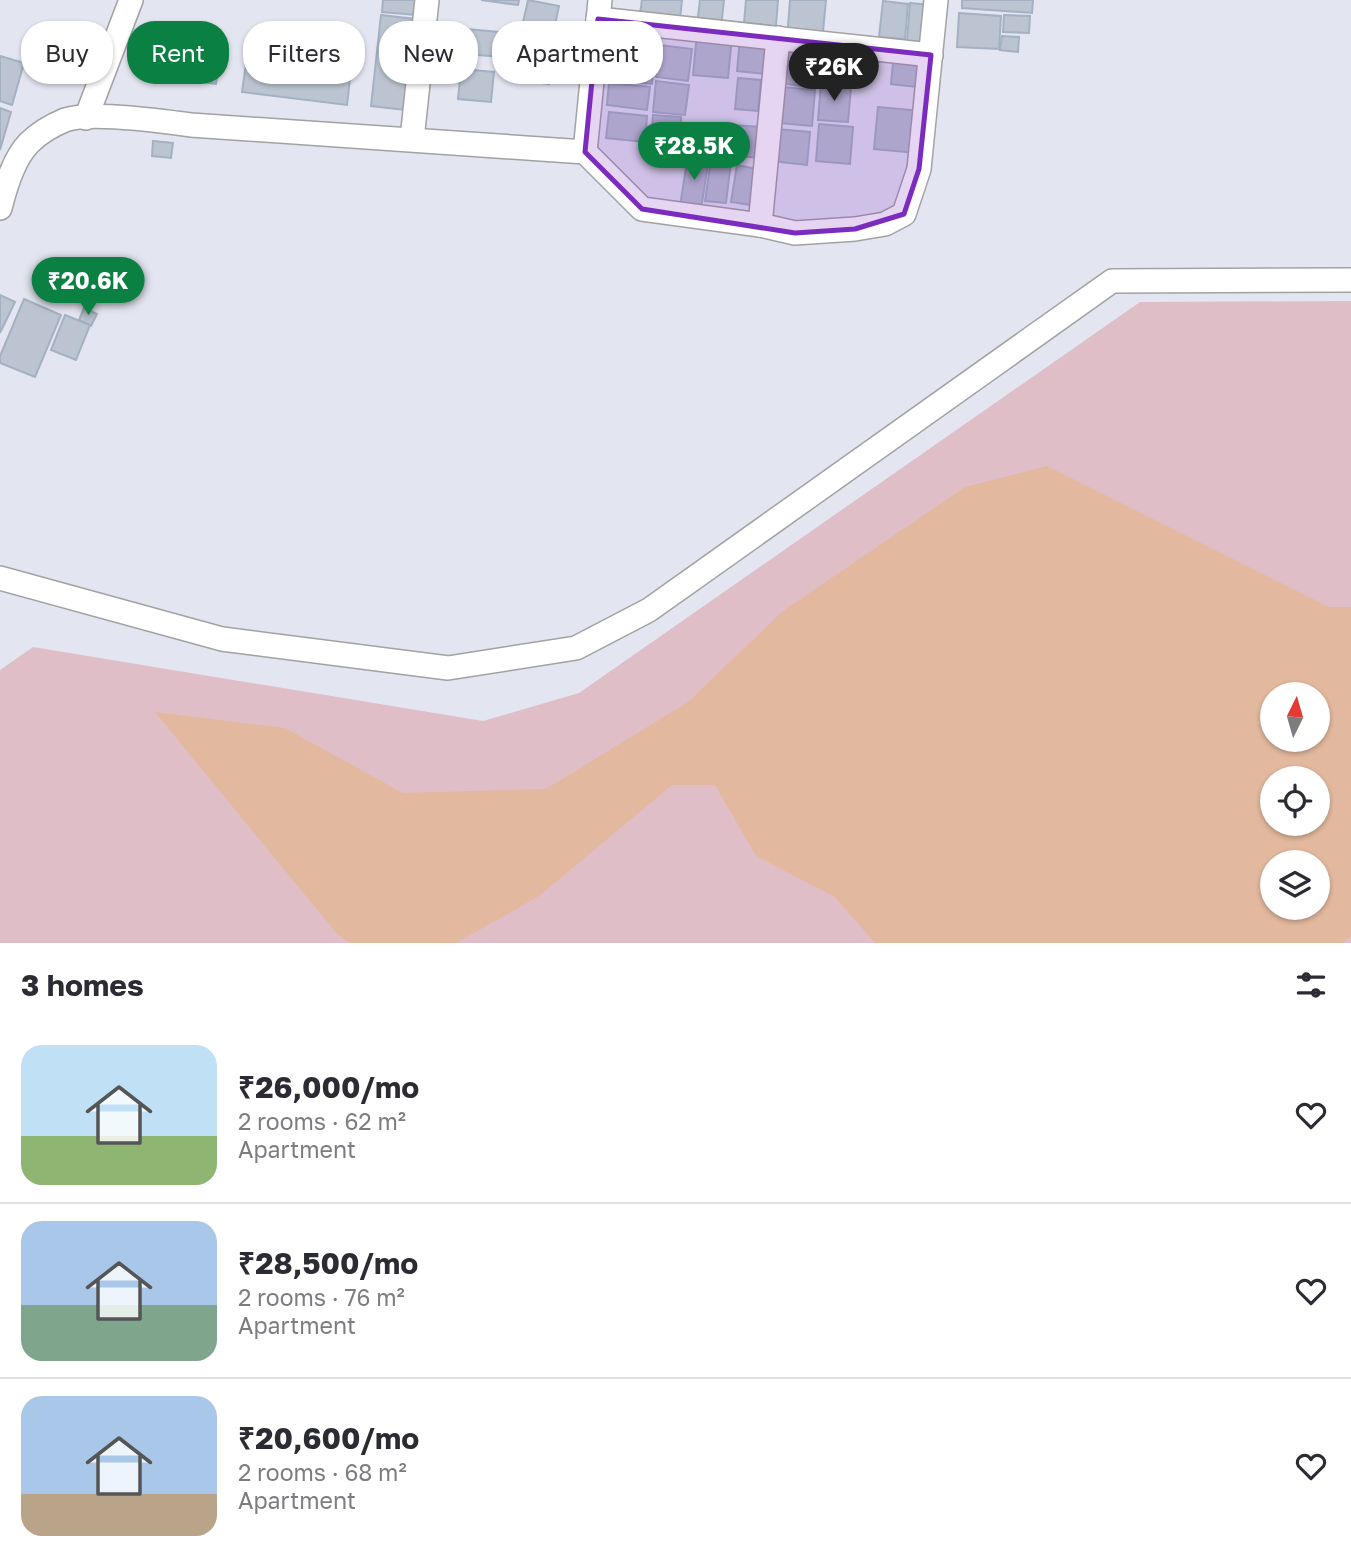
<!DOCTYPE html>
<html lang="en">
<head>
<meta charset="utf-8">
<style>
  :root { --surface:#fff; --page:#f7f7f7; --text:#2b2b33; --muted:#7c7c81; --line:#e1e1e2; --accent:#0b8043 }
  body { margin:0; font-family:"Golos Text",sans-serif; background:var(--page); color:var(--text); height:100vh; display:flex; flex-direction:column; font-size:26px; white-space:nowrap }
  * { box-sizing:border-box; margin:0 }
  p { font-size:23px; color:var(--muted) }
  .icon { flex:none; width:38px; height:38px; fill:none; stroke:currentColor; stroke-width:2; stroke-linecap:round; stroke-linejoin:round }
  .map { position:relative; height:943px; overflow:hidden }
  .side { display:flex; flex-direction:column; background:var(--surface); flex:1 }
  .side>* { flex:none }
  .banner { position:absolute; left:21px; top:21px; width:700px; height:63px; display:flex; gap:14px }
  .needle { width:46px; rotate:5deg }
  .controls { position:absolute; left:1260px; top:682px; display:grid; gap:14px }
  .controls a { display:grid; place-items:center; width:70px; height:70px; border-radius:50%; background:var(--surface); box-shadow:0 2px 5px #0004; font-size:35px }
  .price { position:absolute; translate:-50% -60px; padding:0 16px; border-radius:24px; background:var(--accent); color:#fff; font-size:23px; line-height:46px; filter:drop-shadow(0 2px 4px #0008) }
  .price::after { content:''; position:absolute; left:50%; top:42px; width:21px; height:16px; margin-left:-10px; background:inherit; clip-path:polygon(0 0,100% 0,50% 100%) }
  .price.current { background:#222; color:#fff }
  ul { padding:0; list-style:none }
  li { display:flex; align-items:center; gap:21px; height:175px; padding:0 21px }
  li+li { border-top:2px solid var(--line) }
  li span { display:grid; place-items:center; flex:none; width:196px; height:140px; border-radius:21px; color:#555 }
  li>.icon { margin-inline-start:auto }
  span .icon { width:84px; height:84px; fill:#fffc; stroke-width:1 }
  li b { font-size:30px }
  h2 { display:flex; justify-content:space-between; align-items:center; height:84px; padding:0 21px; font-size:30px }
  .tag { padding:0 24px; border-radius:28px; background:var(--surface); box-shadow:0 2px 5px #0004; font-size:24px; line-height:63px }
  .tag.current { background:var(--accent); color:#fff }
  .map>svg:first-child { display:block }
  .wetland { fill:#e0bec8; fill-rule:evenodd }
  .water { fill:#e2b89e; fill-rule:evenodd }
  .building { fill:#bbc4d0; stroke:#a3b1c3; stroke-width:2 }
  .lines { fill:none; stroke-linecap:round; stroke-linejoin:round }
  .minor-casing { stroke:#a2a2a2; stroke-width:26 }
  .minor { stroke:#fff; stroke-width:23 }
  .marked { fill:#7b2cbf; fill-opacity:0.2; stroke:#7b2cbf; stroke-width:5; stroke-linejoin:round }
</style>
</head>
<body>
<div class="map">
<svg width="1351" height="943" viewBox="0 0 1351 943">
  <rect width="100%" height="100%" fill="#e3e5f0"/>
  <path class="wetland" d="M 1351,301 L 1351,943 L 0,943 L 0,670 L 33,647 L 483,721 L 579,693 L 1140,302 ZM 1272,695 L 1318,695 L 1318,740 L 1272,740 ZM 1272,779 L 1318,779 L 1318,824 L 1272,824 ZM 1272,863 L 1318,863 L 1318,908 L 1272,908 Z"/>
  <path class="water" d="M 1047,466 L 1329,607 L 1351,607 L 1351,936 L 1343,943 L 875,943 L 835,897 L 756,856 L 715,785 L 672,785 L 539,896 L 456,943 L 350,943 L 337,934 L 155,712 L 285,728 L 403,793 L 546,789 L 688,702 L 783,611 L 965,487 ZM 1272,695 L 1318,695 L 1318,740 L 1272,740 ZM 1272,779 L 1318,779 L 1318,824 L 1272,824 ZM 1272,863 L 1318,863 L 1318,908 L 1272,908 Z"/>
  <g class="building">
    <polygon points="383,0 417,0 416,15 382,12"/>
    <polygon points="481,0 519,0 518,5"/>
    <polygon points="528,0 559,6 553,34 522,27"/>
    <polygon points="642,0 682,0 680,19 640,14"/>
    <polygon points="700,0 724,0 721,28 697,25"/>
    <polygon points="746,0 778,0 776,26 744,23"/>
    <polygon points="790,0 826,0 822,42 787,39"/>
    <polygon points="962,0 1033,0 1032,13 962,8"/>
    <polygon points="883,1 908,4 905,39 879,37"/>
    <polygon points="910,3 931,5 928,43 907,41"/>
    <polygon points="959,13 1001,16 999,49 957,47"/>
    <polygon points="381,15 415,19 405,110 371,106"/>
    <polygon points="1004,15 1030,16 1029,33 1003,32"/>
    <polygon points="79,25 105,30 96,72 70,66"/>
    <polygon points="467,29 510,33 509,45 503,45 502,57 465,54"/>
    <polygon points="697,33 732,37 728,78 693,75"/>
    <polygon points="31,34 57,37 54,62 27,58"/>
    <polygon points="1002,36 1019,37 1018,52 1000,50"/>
    <polygon points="521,39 555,44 549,84 515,80"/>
    <polygon points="740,39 770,41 767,74 737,71"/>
    <polygon points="615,40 631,42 628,78 611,77"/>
    <polygon points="634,43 655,45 652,84 631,82"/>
    <polygon points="824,43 855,45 851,81 820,79"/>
    <polygon points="151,44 166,46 162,74 147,72"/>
    <polygon points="660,45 692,49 688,81 656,77"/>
    <polygon points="174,46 220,52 216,84 170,78"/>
    <polygon points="784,50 819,54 815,88 780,83"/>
    <polygon points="894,52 920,53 917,87 891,84"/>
    <polygon points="291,54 309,56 308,64 351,70 347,105 242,92 247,57 290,62"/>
    <polygon points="0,56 24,63 12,105 0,101"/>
    <polygon points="461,69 494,72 491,102 458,99"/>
    <polygon points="738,78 761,80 758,111 735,109"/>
    <polygon points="656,81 689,85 685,115 653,112"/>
    <polygon points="609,83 650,87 647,110 607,105"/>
    <polygon points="821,84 851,87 848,122 818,120"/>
    <polygon points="783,87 815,90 812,126 780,123"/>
    <polygon points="878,107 921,111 917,153 874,149"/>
    <polygon points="0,108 11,112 0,150"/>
    <polygon points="609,112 647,116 645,142 606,138"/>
    <polygon points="653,115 681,117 679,155 650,153"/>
    <polygon points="819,124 853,127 850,164 816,161"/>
    <polygon points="732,125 761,127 759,158 730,155"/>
    <polygon points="776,129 810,132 807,165 772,161"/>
    <polygon points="153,141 173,143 171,158 152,156"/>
    <polygon points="688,155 709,158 701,209 680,206"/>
    <polygon points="711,159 731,162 726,203 705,201"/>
    <polygon points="737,165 757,169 751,205 731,202"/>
    <polygon points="0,295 15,302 0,333"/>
    <polygon points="24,299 61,315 35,377 0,363 0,356"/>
    <polygon points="84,308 97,314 91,326 79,320"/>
    <polygon points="65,315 90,325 76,360 51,350"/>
  </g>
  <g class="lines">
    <g class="minor-casing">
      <g id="minor">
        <polyline points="598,19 931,55"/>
        <polyline points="86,118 131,0"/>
        <polyline points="412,139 427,0"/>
        <polyline points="585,152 642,209 760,225 795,233 855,229 885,224 904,214 919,169 936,0"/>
        <path d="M 0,208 C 5,188 14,158 29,143 C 38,134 53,125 65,120 C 90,111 162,121 191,125 L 585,152 L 600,0"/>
        <polyline points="760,225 778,38"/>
        <polyline points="0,578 222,639 448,668 576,648 649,610 1112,281 1351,280"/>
      </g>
    </g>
    <use href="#minor" class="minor"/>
  </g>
  <path class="marked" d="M 598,19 L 931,55 L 919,169 L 904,214 L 855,229 L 795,233 L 642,209 L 585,152 Z"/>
</svg>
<div class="controls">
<a><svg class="needle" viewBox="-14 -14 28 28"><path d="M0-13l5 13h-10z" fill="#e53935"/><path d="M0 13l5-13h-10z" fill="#7c7c81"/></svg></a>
<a><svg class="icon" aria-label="locate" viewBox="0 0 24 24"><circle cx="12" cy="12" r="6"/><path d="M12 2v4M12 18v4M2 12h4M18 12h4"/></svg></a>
<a><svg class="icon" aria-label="layers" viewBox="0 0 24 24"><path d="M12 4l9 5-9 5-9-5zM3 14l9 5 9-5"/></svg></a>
</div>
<b class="price current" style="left:834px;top:103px">₹26K</b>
<b class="price" style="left:694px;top:182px">₹28.5K</b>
<b class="price" style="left:88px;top:317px">₹20.6K</b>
<div class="banner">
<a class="tag">Buy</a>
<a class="tag current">Rent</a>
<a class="tag">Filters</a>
<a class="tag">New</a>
<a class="tag">Apartment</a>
</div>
</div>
<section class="side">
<h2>3 homes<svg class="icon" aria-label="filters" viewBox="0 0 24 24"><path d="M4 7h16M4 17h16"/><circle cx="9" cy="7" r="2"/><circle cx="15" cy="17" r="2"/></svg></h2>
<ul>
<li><span style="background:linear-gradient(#bfe0f5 65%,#8fb573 0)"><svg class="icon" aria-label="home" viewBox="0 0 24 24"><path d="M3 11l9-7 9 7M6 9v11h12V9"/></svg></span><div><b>₹26,000/mo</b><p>2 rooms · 62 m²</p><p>Apartment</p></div><svg class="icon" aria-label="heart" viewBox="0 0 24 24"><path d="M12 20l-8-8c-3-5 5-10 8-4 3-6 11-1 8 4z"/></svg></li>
<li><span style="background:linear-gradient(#a9c7e8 60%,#7fa58c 0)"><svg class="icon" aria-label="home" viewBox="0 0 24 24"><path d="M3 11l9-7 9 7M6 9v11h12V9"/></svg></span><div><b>₹28,500/mo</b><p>2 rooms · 76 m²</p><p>Apartment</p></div><svg class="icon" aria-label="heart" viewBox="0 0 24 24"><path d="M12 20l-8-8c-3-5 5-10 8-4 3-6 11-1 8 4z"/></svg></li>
<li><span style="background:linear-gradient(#a9c7e8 70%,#b9a48a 0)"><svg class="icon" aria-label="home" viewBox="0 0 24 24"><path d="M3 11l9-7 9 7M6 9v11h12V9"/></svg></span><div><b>₹20,600/mo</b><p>2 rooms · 68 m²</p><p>Apartment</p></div><svg class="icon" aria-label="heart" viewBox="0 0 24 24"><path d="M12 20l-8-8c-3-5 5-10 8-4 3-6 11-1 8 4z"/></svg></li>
</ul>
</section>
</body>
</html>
